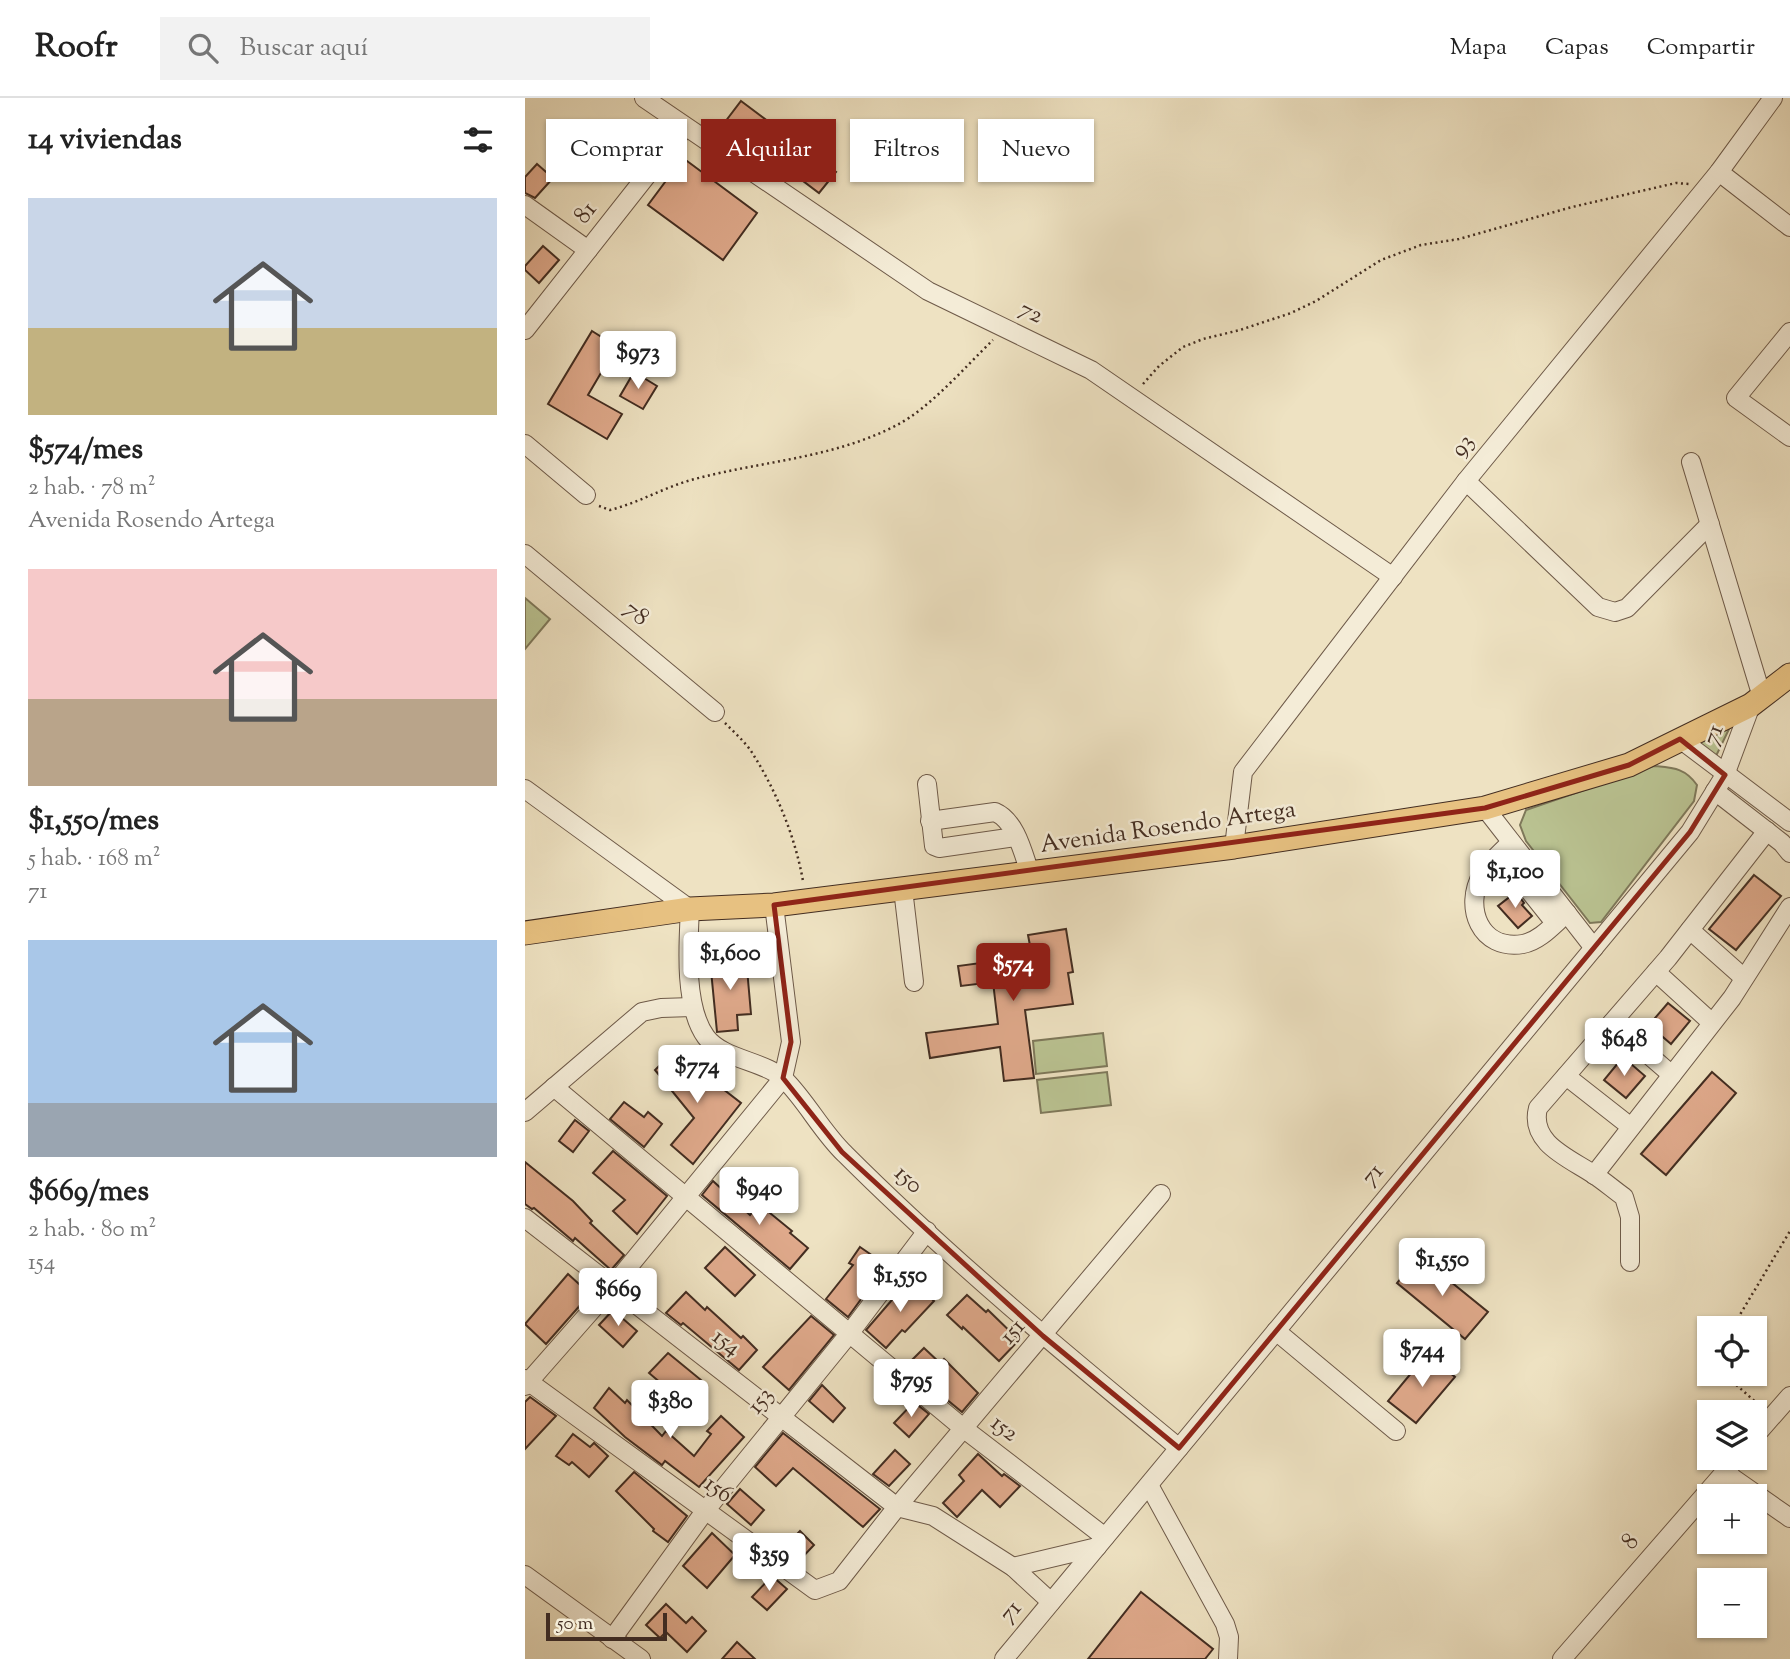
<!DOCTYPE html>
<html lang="es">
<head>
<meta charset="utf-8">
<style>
  :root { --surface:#fff; --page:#f2f2f2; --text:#222; --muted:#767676; --line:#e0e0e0; --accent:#8f2418 }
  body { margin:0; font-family:"Sorts Mill Goudy",serif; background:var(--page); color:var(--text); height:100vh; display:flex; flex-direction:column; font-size:26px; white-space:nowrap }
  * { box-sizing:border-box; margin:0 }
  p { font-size:23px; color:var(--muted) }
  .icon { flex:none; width:38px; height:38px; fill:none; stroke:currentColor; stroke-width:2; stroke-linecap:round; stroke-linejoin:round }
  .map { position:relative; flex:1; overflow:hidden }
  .panel { display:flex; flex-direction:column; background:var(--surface); width:525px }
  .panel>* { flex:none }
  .guide { position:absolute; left:21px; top:21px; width:665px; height:63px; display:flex; gap:14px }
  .controls { position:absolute; left:1172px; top:1218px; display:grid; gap:14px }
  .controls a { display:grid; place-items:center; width:70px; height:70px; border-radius:0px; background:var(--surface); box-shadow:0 2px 5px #0004; font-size:35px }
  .scale { position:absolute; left:21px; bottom:18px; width:121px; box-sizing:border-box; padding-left:7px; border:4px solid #432d21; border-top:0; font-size:19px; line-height:24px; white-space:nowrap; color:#432d21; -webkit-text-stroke:5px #f4ecd7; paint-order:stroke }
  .price { position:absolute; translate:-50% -60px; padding:0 16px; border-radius:7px; background:#fff; color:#222; font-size:23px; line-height:46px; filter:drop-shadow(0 2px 4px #0008) }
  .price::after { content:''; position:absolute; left:50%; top:42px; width:21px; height:16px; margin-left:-10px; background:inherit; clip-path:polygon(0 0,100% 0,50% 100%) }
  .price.on { background:var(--accent); color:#fff }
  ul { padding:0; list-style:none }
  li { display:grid; align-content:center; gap:14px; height:371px; padding:0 28px }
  li span { display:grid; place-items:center; height:217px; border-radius:0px; color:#555 }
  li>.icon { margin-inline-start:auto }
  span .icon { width:126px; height:126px; fill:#fffc; stroke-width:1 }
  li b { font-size:30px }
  h2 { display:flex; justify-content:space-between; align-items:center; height:84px; padding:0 28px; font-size:30px }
  .pill { padding:0 24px; border-radius:0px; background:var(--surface); box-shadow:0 2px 5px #0004; font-size:24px; line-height:63px }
  .pill.on { background:var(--accent); color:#fff }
  header { display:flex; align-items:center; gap:42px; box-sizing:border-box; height:98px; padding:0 35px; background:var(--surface); border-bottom:2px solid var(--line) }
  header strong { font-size:33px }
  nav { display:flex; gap:38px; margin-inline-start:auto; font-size:24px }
  .search { width:490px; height:63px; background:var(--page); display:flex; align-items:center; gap:18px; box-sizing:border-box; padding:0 24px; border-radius:0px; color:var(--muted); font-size:26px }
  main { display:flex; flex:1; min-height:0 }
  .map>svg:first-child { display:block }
  .green { fill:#bac392; stroke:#7e785a; stroke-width:2 }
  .building { fill:#dfa98b; stroke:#432d21; stroke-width:2 }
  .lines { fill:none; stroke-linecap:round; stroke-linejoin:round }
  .minor-casing { stroke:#6e5a49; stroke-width:20 }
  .major-casing { stroke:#432d21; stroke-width:25 }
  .path { stroke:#432d21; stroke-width:2.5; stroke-dasharray:2 3.5; stroke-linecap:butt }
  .minor { stroke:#f4ecd7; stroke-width:18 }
  .major { stroke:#e7c181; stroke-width:23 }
  .marked { fill:none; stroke:#8f2418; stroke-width:5; stroke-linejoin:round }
  .labels { text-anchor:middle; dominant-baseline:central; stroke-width:5; stroke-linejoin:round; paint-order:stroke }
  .street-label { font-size:24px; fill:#432d21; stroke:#f4ecd7 }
</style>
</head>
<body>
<header>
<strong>Roofr</strong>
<div class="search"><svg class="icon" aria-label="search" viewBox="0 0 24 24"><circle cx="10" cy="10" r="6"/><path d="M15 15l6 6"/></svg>Buscar aquí</div>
<nav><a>Mapa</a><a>Capas</a><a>Compartir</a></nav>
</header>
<main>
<section class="panel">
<h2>14 viviendas<svg class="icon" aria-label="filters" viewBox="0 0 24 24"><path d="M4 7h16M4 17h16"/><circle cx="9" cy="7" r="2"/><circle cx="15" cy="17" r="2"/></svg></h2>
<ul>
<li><span style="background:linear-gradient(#c9d6e8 60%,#c2b280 0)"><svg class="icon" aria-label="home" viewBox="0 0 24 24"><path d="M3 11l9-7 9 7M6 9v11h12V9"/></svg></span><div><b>$574/mes</b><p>2 hab. · 78 m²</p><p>Avenida Rosendo Artega</p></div></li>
<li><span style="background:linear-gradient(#f6c9c9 60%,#b9a48a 0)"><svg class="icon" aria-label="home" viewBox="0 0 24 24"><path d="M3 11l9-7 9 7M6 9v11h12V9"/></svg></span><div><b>$1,550/mes</b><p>5 hab. · 168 m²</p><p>71</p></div></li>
<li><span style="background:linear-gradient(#a9c7e8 75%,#9aa5b1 0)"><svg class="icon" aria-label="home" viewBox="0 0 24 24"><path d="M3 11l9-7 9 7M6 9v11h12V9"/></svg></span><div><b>$669/mes</b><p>2 hab. · 80 m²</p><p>154</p></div></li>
</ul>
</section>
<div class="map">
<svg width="1265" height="1561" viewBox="0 0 1265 1561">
  <rect width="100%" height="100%" fill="#eee2c2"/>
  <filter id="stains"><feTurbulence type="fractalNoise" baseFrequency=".00286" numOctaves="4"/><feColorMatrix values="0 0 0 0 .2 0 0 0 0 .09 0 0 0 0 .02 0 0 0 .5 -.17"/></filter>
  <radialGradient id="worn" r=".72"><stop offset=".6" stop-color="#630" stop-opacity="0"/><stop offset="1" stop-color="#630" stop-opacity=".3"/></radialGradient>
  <g class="green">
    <polygon points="0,500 25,521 0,551"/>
    <polygon points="1206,627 1191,658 1173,645"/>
    <path d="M 1129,668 C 1149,670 1160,670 1172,687 L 1169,703 L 1076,824 L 1065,825 L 1001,743 L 995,727 L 1001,712 Z"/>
    <polygon points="578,935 582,968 511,976 508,943"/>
    <polygon points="582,974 586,1007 516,1015 512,982"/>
  </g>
  <g class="building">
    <polygon points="216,3 311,74 294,95 200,24"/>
    <polygon points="158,60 232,115 198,162 123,107"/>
    <polygon points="12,66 28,80 10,100 0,95 0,79"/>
    <polygon points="18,148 34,162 14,185 0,172 0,168"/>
    <polygon points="67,233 86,245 83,266 102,254 115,262 97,278 80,268 63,297 97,316 82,341 23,306"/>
    <polygon points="109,274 132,288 118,311 95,298"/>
    <polygon points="1229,777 1256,798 1211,852 1184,831"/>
    <polygon points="991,794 999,805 997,807 1007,818 993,830 973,808"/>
    <polygon points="541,831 548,874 543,875 548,906 500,912 509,980 479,983 475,949 405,960 401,935 473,926 468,884 436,888 433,868 507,858 503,837"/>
    <polygon points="221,859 226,916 212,917 213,932 192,934 185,862"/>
    <polygon points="1143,905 1165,923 1146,946 1124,927"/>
    <polygon points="149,953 216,1005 168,1066 146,1047 169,1020 130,972"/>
    <polygon points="1098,959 1120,978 1101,1000 1079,982"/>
    <polygon points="1187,974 1211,995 1141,1077 1116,1056"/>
    <polygon points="99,1004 119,1019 123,1014 137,1026 119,1049 85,1021"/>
    <polygon points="50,1022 64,1033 48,1054 34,1043"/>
    <polygon points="88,1053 142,1098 112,1136 88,1113 100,1102 68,1075"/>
    <polygon points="0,1064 48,1103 67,1123 65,1125 99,1157 86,1172 50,1140 48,1143 9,1110 7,1111 0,1106"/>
    <polygon points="188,1083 225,1117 234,1106 267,1133 265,1135 283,1150 265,1171 177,1097"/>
    <polygon points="200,1149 230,1177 210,1198 180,1170"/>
    <polygon points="335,1149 361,1167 323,1219 301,1201 328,1167 324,1165"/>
    <polygon points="894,1158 963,1214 940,1241 872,1185"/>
    <polygon points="43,1176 65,1196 21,1246 0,1226"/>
    <polygon points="385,1181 409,1203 380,1234 377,1232 361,1250 341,1232"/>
    <polygon points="161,1194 180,1212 182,1209 216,1240 218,1238 232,1252 214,1272 158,1225 156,1227 141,1215"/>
    <polygon points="442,1197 461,1214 463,1212 494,1242 474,1263 438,1229 437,1231 422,1217"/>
    <polygon points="88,1212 112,1233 98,1249 74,1227"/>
    <polygon points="286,1218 309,1237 264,1292 238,1269"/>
    <polygon points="399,1250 415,1265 419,1261 453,1295 437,1314 381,1268"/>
    <polygon points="143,1255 176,1282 157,1303 124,1275"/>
    <polygon points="902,1256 930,1279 891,1325 863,1303"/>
    <polygon points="297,1287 320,1310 308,1324 284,1303"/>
    <polygon points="84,1290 100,1305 102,1302 137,1338 141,1333 169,1358 186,1336 182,1333 196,1318 219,1339 174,1389 140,1363 137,1367 100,1339 69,1310"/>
    <polygon points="5,1299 31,1318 0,1351 0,1304"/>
    <polygon points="389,1304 404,1316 384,1339 369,1325"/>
    <polygon points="258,1335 355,1411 338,1429 268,1370 251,1388 230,1369"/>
    <polygon points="48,1336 65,1349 69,1345 83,1358 64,1379 47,1364 44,1367 31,1358"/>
    <polygon points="370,1352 385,1366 364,1388 348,1376"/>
    <polygon points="453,1356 477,1378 479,1376 495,1388 475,1409 457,1392 432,1419 418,1405 439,1383 434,1377"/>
    <polygon points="109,1374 162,1418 143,1444 128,1433 129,1431 91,1393"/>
    <polygon points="215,1391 239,1412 226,1427 202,1406"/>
    <polygon points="275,1433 289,1447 272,1465 256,1453"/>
    <polygon points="187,1435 210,1457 182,1490 158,1468"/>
    <polygon points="247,1478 262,1491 242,1512 227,1499"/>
    <polygon points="616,1494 688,1551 680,1561 563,1561"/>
    <polygon points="141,1506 161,1525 167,1519 181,1533 162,1554 141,1534 135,1540 121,1527"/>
    <polygon points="212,1544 230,1561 197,1561"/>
  </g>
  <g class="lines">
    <g class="minor-casing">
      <g id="minor">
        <polyline points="119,0 403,193 566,272 868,479"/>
        <polyline points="1194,74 1265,129"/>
        <polyline points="0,107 63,152"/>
        <polyline points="0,232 160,29"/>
        <polyline points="1265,234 1211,300 1265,339"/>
        <polyline points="0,346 61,397"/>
        <polyline points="1166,364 1237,599"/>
        <polyline points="941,383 1073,509 1090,514 1102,510 1185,426"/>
        <polyline points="0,456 190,614"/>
        <polyline points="1155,641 1265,724"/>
        <polyline points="402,686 409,748 414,750 490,739"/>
        <path d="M 0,691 L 165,811 C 163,848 159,909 181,939 C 198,962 241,963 260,982 C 282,1004 297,1034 320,1056 C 425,1161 540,1256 654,1350"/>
        <polyline points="1190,693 1257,745 1265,755"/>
        <polyline points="960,710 1069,850"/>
        <path d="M 405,723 L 470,714 C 491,723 498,755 505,775"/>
        <path d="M 986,744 C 977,754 964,764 957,776 C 938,809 955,853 998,846 C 1015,843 1029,826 1042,815"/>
        <polyline points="709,749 718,674 941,383 1194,74 1248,0"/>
        <polyline points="975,756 1030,825"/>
        <polyline points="378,791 389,884"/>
        <polyline points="1165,832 1219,880"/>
        <polyline points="1131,874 1187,925"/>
        <polyline points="1087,925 1147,977"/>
        <polyline points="1041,978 1106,1029"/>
        <polyline points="29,989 438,1330 580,1439"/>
        <polyline points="0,1014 117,914 136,910 167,909"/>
        <polyline points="1069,1077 1207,900 1265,809"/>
        <polyline points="0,1120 372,1409 408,1418 488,1469 526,1504"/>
        <path d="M 1105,1164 L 1105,1119 L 1099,1099 C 1089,1092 1079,1083 1068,1076 C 1044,1060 1004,1045 1013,1010 L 1143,860 L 1242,733"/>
        <polyline points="751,1233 871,1333"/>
        <polyline points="0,1281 290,1492 314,1483 372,1409 636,1096"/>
        <polyline points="0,1288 87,1189 258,980 266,944 249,807"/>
        <polyline points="1230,1338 1265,1298"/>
        <polyline points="1199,1374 1265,1420"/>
        <polyline points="624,1387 700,1526 704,1539 703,1561"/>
        <polyline points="488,1469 572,1449"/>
        <polyline points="0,1477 116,1561"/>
        <polyline points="87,1541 180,1413 324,1236 402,1133"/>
        <polyline points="479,1561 1165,734 1200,677 1226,607"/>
        <polyline points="1037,1561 1212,1360"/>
      </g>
    </g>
    <g class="major-casing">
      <polyline id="major" points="0,835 165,811 249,807 709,749 960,710 1104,667 1226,607 1265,577"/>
    </g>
    <g class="path">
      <polyline points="618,286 634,268 658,249 678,241 715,232 766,215 791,203 856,162 896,147 934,141 1047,109 1151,85 1164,86"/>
      <path d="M 74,408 L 85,412 C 113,405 138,390 166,382 C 235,363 307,361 372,327 C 405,310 441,268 468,242"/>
      <path d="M 200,625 C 209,634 219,643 226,653 C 251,692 270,738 278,783"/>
      <polyline points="1207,1230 1265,1133"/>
      <polyline points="1199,1276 1234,1307"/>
    </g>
    <use href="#minor" class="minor"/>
    <use href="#major" class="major"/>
  </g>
  <path class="marked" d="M 1155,641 L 1200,677 L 1165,734 L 654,1350 L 518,1238 L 317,1054 L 258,980 L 266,944 L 249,807 L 960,710 L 1104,667 Z"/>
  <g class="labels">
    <g class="street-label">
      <text transform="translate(61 115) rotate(-52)">81</text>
      <text transform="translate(506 215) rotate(26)">72</text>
      <text transform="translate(938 348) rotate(-51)">93</text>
      <text transform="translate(111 516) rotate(40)">78</text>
      <text transform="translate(1189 637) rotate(-70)">71</text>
      <text transform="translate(643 730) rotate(-8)">Avenida Rosendo Artega</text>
      <text transform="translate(848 1077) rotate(-50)">71</text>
      <text transform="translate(383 1082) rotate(43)">150</text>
      <text transform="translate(488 1234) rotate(-49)">151</text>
      <text transform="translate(201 1245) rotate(37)">154</text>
      <text transform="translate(236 1303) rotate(-51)">153</text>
      <text transform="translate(479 1331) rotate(38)">152</text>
      <text transform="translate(193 1392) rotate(36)">156</text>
      <text transform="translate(1106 1444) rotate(-49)">8</text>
      <text transform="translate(486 1514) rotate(-50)">71</text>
    </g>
  </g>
  <rect width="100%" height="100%" filter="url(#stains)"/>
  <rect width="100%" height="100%" fill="url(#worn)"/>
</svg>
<div class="controls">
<a><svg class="icon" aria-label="locate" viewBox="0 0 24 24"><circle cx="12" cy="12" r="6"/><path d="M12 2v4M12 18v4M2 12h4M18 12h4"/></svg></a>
<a><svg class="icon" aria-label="layers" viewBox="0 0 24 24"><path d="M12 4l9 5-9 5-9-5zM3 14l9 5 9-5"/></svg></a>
<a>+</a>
<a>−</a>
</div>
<div class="scale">50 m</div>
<b class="price" style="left:113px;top:293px">$973</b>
<b class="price" style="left:990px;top:812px">$1,100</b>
<b class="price" style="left:205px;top:894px">$1,600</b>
<b class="price on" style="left:488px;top:905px">$574</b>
<b class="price" style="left:1099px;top:980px">$648</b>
<b class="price" style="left:172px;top:1007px">$774</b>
<b class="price" style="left:234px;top:1129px">$940</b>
<b class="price" style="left:917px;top:1200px">$1,550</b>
<b class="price" style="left:375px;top:1216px">$1,550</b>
<b class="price" style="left:93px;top:1230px">$669</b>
<b class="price" style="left:897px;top:1291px">$744</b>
<b class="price" style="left:386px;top:1321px">$795</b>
<b class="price" style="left:145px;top:1342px">$380</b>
<b class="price" style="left:244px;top:1495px">$359</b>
<div class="guide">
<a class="pill">Comprar</a>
<a class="pill on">Alquilar</a>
<a class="pill">Filtros</a>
<a class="pill">Nuevo</a>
</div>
</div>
</main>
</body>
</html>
